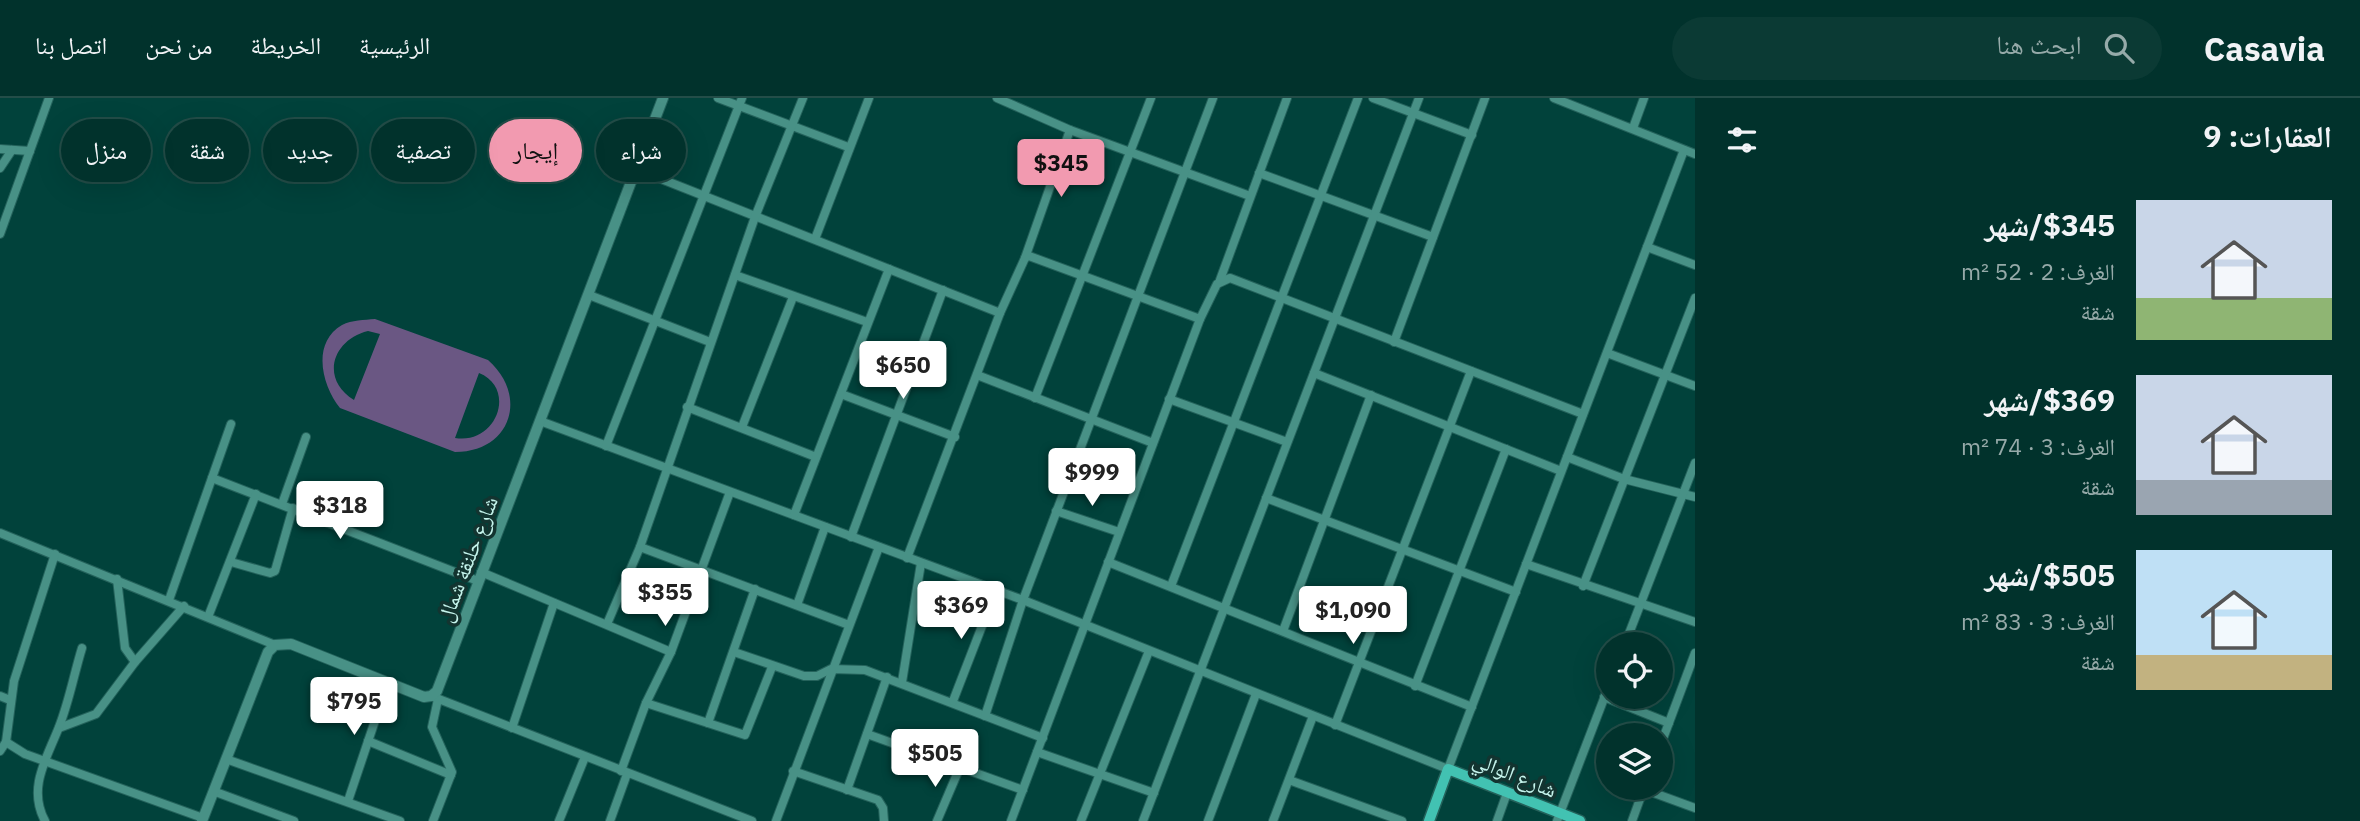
<!DOCTYPE html>
<html lang="ar">
<head>
<meta charset="utf-8">
<style>
  :root { --surface:#01322c; --page:#0b3a34; --text:#f1f3f6; --muted:#96aaa9; --line:#234d48; --accent:#f29ab0 }
  body { margin:0; font-family:"IBM Plex Sans","Noto Naskh Arabic",sans-serif; background:var(--page); color:var(--text); direction:rtl; height:100vh; display:flex; flex-direction:column; font-size:26px; white-space:nowrap }
  * { box-sizing:border-box; margin:0 }
  p { font-size:23px; color:var(--muted) }
  .icon { flex:none; width:38px; height:38px; fill:none; stroke:currentColor; stroke-width:2; stroke-linecap:round; stroke-linejoin:round }
  .map { position:relative; flex:1; overflow:hidden; direction:ltr }
  .sheet { display:flex; flex-direction:column; background:var(--surface); width:665px }
  .sheet>* { flex:none }
  .top-card { position:absolute; left:21px; top:21px; width:665px; height:63px; direction:rtl; display:flex; gap:14px }
  .controls { position:absolute; left:1596px; top:534px; display:grid; gap:14px }
  .controls a { display:grid; place-items:center; width:77px; height:77px; border-radius:50%; background:var(--surface); box-shadow:0 7px 28px #0002,0 0 0 2px var(--line); font-size:35px }
  .price { position:absolute; translate:-50% -60px; padding:0 16px; border-radius:7px; background:#fff; color:#222; font-size:23px; line-height:46px; filter:drop-shadow(0 2px 4px #0008) }
  .price::after { content:''; position:absolute; left:50%; top:42px; width:21px; height:16px; margin-left:-10px; background:inherit; clip-path:polygon(0 0,100% 0,50% 100%) }
  .price.selected { background:var(--accent); color:#111 }
  ul { padding:0; list-style:none }
  li { display:flex; align-items:center; gap:21px; height:175px; padding:0 28px }
  li span { display:grid; place-items:center; flex:none; width:196px; height:140px; border-radius:0px; color:#555 }
  li>.icon { margin-inline-start:auto }
  span .icon { width:84px; height:84px; fill:#fffc; stroke-width:1 }
  li b { font-size:30px }
  h2 { display:flex; justify-content:space-between; align-items:center; height:84px; padding:0 28px; font-size:30px }
  .chip { padding:0 24px; border-radius:32px; background:var(--surface); box-shadow:0 7px 28px #0002,0 0 0 2px var(--line); font-size:24px; line-height:63px }
  .chip.selected { background:var(--accent); color:#111 }
  header { display:flex; align-items:center; gap:42px; box-sizing:border-box; height:98px; padding:0 35px; background:var(--surface); border-bottom:2px solid var(--line) }
  header strong { font-size:33px }
  nav { display:flex; gap:38px; margin-inline-start:auto; font-size:24px }
  .search { width:490px; height:63px; background:var(--page); display:flex; align-items:center; gap:18px; box-sizing:border-box; padding:0 24px; border-radius:38px; color:var(--muted); font-size:26px }
  main { display:flex; flex:1; min-height:0 }
  .map>svg:first-child { display:block }
  .green { fill:#6a5783; fill-rule:evenodd }
  .lines { fill:none; stroke-linecap:round; stroke-linejoin:round }
  .minor-casing { stroke:#24625b; stroke-width:10 }
  .tertiary-casing { stroke:#24625b; stroke-width:12 }
  .secondary-casing { stroke:#24625b; stroke-width:13 }
  .minor { stroke:#489186; stroke-width:8 }
  .tertiary { stroke:#489186; stroke-width:10 }
  .secondary { stroke:#42c2b2; stroke-width:10 }
  .labels { text-anchor:middle; dominant-baseline:central; stroke-width:7; stroke-linejoin:round; paint-order:stroke }
  .street-label { font-size:21px; fill:#c5f4ec; stroke:#133430 }
</style>
</head>
<body>
<header>
<strong>Casavia</strong>
<div class="search"><svg class="icon" aria-label="search" viewBox="0 0 24 24"><circle cx="10" cy="10" r="6"/><path d="M15 15l6 6"/></svg>ابحث هنا</div>
<nav><a>الرئيسية</a><a>الخريطة</a><a>من نحن</a><a>اتصل بنا</a></nav>
</header>
<main>
<section class="sheet">
<h2>العقارات: 9<svg class="icon" aria-label="filters" viewBox="0 0 24 24"><path d="M4 7h16M4 17h16"/><circle cx="9" cy="7" r="2"/><circle cx="15" cy="17" r="2"/></svg></h2>
<ul>
<li><span style="background:linear-gradient(#c9d6e8 70%,#8fb573 0)"><svg class="icon" aria-label="home" viewBox="0 0 24 24"><path d="M3 11l9-7 9 7M6 9v11h12V9"/></svg></span><div><b>$345/شهر</b><p>الغرف: 2 · 52 m²</p><p>شقة</p></div></li>
<li><span style="background:linear-gradient(#c9d6e8 75%,#9aa5b1 0)"><svg class="icon" aria-label="home" viewBox="0 0 24 24"><path d="M3 11l9-7 9 7M6 9v11h12V9"/></svg></span><div><b>$369/شهر</b><p>الغرف: 3 · 74 m²</p><p>شقة</p></div></li>
<li><span style="background:linear-gradient(#bfe0f5 75%,#c2b280 0)"><svg class="icon" aria-label="home" viewBox="0 0 24 24"><path d="M3 11l9-7 9 7M6 9v11h12V9"/></svg></span><div><b>$505/شهر</b><p>الغرف: 3 · 83 m²</p><p>شقة</p></div></li>
</ul>
</section>
<div class="map">
<svg width="1695" height="723" viewBox="0 0 1695 723">
  <rect width="100%" height="100%" fill="#01423b"/>
  <path class="green" d="M 375,221 L 488,262 C 529,298 511,354 455,354 L 340,310 C 322,288 311,245 342,227 C 352,222 364,222 375,221 ZM 368,233 L 380,236 L 354,302 C 320,281 332,242 368,233 ZM 479,275 C 517,290 497,347 455,340 Z"/>
  <g class="lines">
    <g class="minor-casing">
      <g id="minor">
        <polyline points="718,0 848,49"/>
        <polyline points="997,0 1070,32 1250,98"/>
        <polyline points="1373,0 1472,37"/>
        <polyline points="1554,0 1695,56"/>
        <polyline points="1633,30 1644,0"/>
        <polyline points="0,51 30,53"/>
        <polyline points="0,70 12,52"/>
        <polyline points="636,71 1000,215 1025,160 1029,158 1200,221 1217,186 1230,180 1583,316"/>
        <polyline points="1259,75 1433,139"/>
        <polyline points="0,136 49,0"/>
        <polyline points="815,141 869,0"/>
        <polyline points="1647,149 1695,167"/>
        <polyline points="1025,160 1070,32"/>
        <polyline points="735,177 867,224"/>
        <polyline points="1220,182 1287,0"/>
        <polyline points="589,197 710,244"/>
        <polyline points="1394,244 1485,0"/>
        <polyline points="1607,255 1695,288"/>
        <polyline points="1314,275 1561,373"/>
        <polyline points="977,277 1153,345"/>
        <polyline points="841,296 955,339"/>
        <polyline points="1035,300 1151,0"/>
        <polyline points="1169,301 1287,344"/>
        <polyline points="687,309 816,359"/>
        <polyline points="540,323 1023,502 1448,671 1684,52"/>
        <polyline points="742,329 793,199"/>
        <polyline points="606,348 742,0"/>
        <polyline points="1567,359 1624,381 1695,399"/>
        <polyline points="212,380 478,483"/>
        <polyline points="1266,400 1516,494"/>
        <polyline points="282,406 306,339"/>
        <polyline points="1056,413 1119,434"/>
        <polyline points="794,417 889,171"/>
        <polyline points="0,435 275,547"/>
        <polyline points="851,439 943,192"/>
        <polyline points="640,449 849,527"/>
        <polyline points="907,460 1000,215"/>
        <polyline points="231,464 270,475 275,473 293,410"/>
        <polyline points="1108,464 1472,609"/>
        <polyline points="1526,466 1695,524"/>
        <polyline points="481,474 671,554"/>
        <polyline points="117,481 125,550 135,564"/>
        <polyline points="1171,488 1358,0"/>
        <polyline points="1583,488 1695,200"/>
        <polyline points="169,502 231,326"/>
        <polyline points="797,507 825,429"/>
        <polyline points="208,519 256,396"/>
        <polyline points="607,526 640,449 755,119 803,0"/>
        <polyline points="1283,533 1371,297"/>
        <polyline points="1625,546 1695,365"/>
        <polyline points="734,554 804,578 817,578 831,571 865,572 1043,640"/>
        <polyline points="902,584 921,465"/>
        <polyline points="1415,588 1506,351"/>
        <polyline points="0,598 10,602"/>
        <polyline points="431,598 752,723"/>
        <polyline points="1604,599 1669,625"/>
        <polyline points="953,603 996,492"/>
        <polyline points="646,605 745,637 772,569"/>
        <polyline points="985,618 1023,502 1213,0"/>
        <polyline points="708,625 755,491"/>
        <polyline points="1335,627 1471,273"/>
        <polyline points="59,630 96,616 135,564 184,508"/>
        <polyline points="512,630 554,505"/>
        <polyline points="867,636 1023,692"/>
        <polyline points="368,643 451,677"/>
        <polyline points="6,644 25,656 203,720"/>
        <polyline points="1661,646 1695,555"/>
        <polyline points="0,653 6,644 14,583 55,456"/>
        <polyline points="1037,654 1154,695"/>
        <polyline points="226,661 400,723"/>
        <polyline points="621,673 646,605 671,554 730,394"/>
        <polyline points="793,673 878,702 883,710 884,723"/>
        <polyline points="1289,682 1402,723"/>
        <polyline points="1643,691 1695,710"/>
        <polyline points="847,692 887,579"/>
        <polyline points="213,693 294,723"/>
        <polyline points="348,703 388,584"/>
        <path d="M 45,723 C 27,690 47,660 59,629 C 69,604 74,576 82,550"/>
        <polyline points="433,723 452,674 432,629 438,601"/>
        <polyline points="559,723 585,659"/>
        <polyline points="610,723 627,676"/>
        <polyline points="776,723 879,449"/>
        <polyline points="937,723 960,669"/>
        <polyline points="1011,723 1200,221"/>
        <polyline points="1081,723 1149,553"/>
        <polyline points="1143,723 1419,0"/>
        <polyline points="1208,723 1256,596"/>
        <polyline points="1273,723 1313,618"/>
        <polyline points="1497,723 1507,695"/>
        <polyline points="1557,723 1608,590"/>
        <polyline points="1632,723 1644,690"/>
      </g>
    </g>
    <g class="tertiary-casing">
      <polyline id="tertiary" points="202,723 268,554 275,547 291,546 424,599 431,598 437,593 663,0"/>
    </g>
    <g class="secondary-casing">
      <polyline id="secondary" points="1429,723 1448,671 1580,723"/>
    </g>
    <use href="#minor" class="minor"/>
    <use href="#tertiary" class="tertiary"/>
    <use href="#secondary" class="secondary"/>
  </g>
  <g class="labels">
    <g class="street-label">
      <text transform="translate(467 461) rotate(-69)">شارع حلنقة شمال</text>
      <text transform="translate(1515 676) rotate(22)">شارع الوالي</text>
    </g>
  </g>
</svg>
<div class="controls">
<a><svg class="icon" aria-label="locate" viewBox="0 0 24 24"><circle cx="12" cy="12" r="6"/><path d="M12 2v4M12 18v4M2 12h4M18 12h4"/></svg></a>
<a><svg class="icon" aria-label="layers" viewBox="0 0 24 24"><path d="M12 4l9 5-9 5-9-5zM3 14l9 5 9-5"/></svg></a>
</div>
<b class="price selected" style="left:1061px;top:101px">$345</b>
<b class="price" style="left:903px;top:303px">$650</b>
<b class="price" style="left:1092px;top:410px">$999</b>
<b class="price" style="left:340px;top:443px">$318</b>
<b class="price" style="left:665px;top:530px">$355</b>
<b class="price" style="left:961px;top:543px">$369</b>
<b class="price" style="left:1353px;top:548px">$1,090</b>
<b class="price" style="left:354px;top:639px">$795</b>
<b class="price" style="left:935px;top:691px">$505</b>
<div class="top-card">
<a class="chip">شراء</a>
<a class="chip selected">إيجار</a>
<a class="chip">تصفية</a>
<a class="chip">جديد</a>
<a class="chip">شقة</a>
<a class="chip">منزل</a>
</div>
</div>
</main>
</body>
</html>
